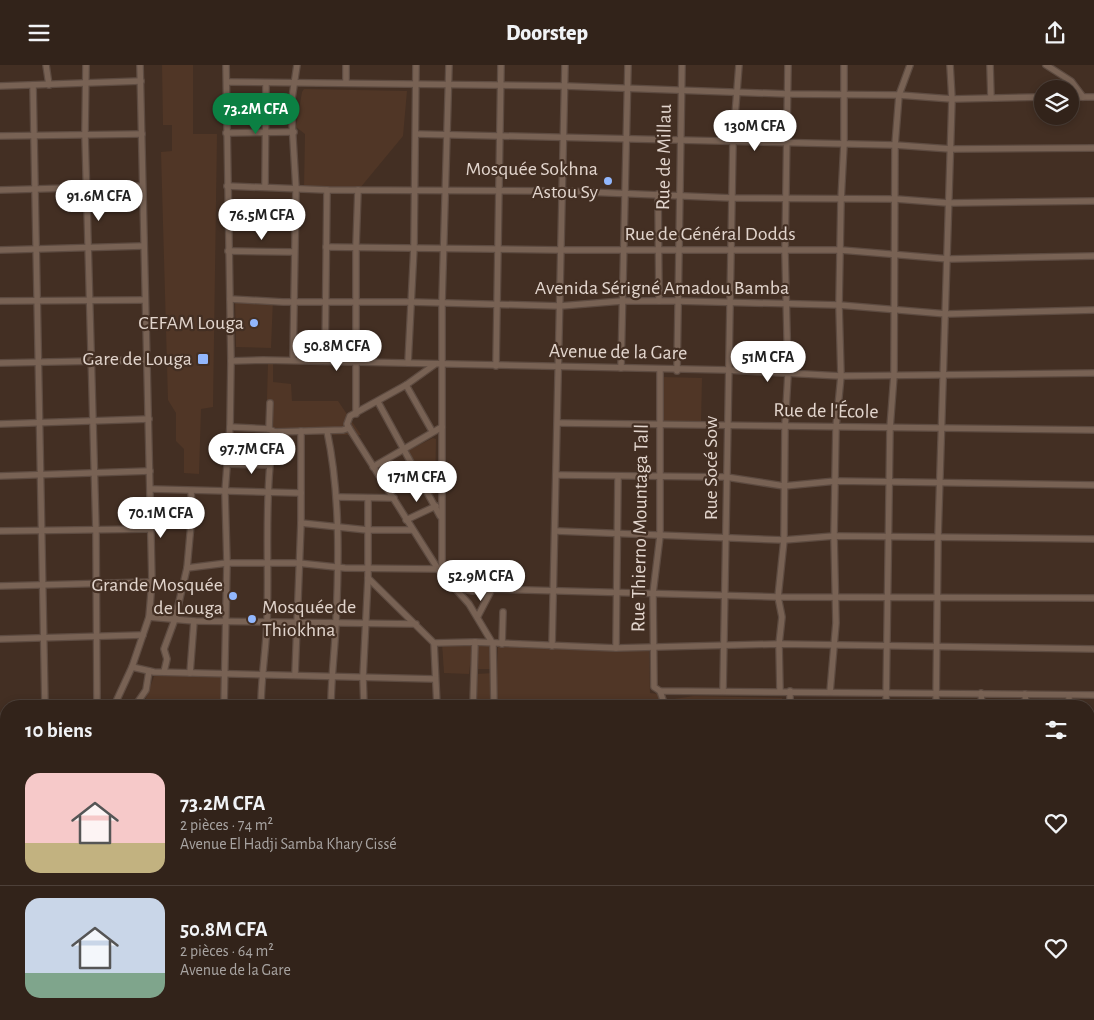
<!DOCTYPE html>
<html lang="fr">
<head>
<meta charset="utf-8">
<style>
  :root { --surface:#32231a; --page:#3a2b23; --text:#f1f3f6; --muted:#a8a4a2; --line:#4d4039; --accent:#0b8043 }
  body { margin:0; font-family:"Alegreya Sans",sans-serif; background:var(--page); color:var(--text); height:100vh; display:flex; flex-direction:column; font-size:19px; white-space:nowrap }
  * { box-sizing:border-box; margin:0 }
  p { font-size:16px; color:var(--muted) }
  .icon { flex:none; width:28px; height:28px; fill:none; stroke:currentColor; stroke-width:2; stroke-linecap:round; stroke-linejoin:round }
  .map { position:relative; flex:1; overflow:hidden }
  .drawer { position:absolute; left:0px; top:635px; width:1095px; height:320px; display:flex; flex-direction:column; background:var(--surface); border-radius:20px 20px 0 0; box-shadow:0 2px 8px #0003,0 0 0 1px var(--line) }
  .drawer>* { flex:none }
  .tools { position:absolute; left:1034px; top:15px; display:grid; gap:10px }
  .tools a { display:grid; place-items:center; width:45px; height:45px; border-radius:50%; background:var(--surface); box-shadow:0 2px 8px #0003,0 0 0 1px var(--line); font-size:25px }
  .price { position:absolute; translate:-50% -42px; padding:0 11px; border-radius:18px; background:#fff; color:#222; font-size:16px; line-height:32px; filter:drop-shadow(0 1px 2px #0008) }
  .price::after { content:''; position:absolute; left:50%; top:30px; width:15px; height:11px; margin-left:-8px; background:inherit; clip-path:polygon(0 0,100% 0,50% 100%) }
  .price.active { background:var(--accent); color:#fff }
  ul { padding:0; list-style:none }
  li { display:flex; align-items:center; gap:15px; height:125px; padding:0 25px }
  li+li { border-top:1px solid var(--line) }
  li span { display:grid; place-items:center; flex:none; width:140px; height:100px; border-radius:15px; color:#555 }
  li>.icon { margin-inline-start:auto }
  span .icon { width:60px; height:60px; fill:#fffc; stroke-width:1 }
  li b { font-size:21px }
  h2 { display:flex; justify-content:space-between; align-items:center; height:60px; padding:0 25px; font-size:21px }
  header { display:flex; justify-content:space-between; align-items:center; height:65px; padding:0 25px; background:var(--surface); font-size:22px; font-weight:800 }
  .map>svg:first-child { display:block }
  .built { fill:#503626 }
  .green { fill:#72482d }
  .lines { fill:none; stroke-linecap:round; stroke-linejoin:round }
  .minor-casing { stroke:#5d4b41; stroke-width:8 }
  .major-casing { stroke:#5d4b41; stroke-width:9 }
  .minor { stroke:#786254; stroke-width:5.5 }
  .major { stroke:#a97351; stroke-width:8 }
  .poi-dot { fill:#92b7fd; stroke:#432f23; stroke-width:2 }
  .labels { text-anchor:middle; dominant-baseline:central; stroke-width:4.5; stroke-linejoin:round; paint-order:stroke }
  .street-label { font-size:20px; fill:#e2d5cd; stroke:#432f23 }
  .poi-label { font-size:20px; fill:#e2d5cd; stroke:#432f23; text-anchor:end }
</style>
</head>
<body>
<header><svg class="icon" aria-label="menu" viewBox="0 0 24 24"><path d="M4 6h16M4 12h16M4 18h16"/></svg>Doorstep<svg class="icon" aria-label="share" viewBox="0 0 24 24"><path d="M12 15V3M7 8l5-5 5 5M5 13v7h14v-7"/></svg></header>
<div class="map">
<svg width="1094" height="955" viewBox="0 0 1094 955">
  <rect width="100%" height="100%" fill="#432f23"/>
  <g class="built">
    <polygon points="162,0 193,0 193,69 217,69 213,342 201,344 199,409 184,408 184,384 176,376 176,348 168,335 161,87 172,86 172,60 163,60"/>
    <polygon points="304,24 407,26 403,71 360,123 304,123 305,69 296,62 302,27"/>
    <polygon points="235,234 273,234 271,283 236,282"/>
    <polygon points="268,298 273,298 273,317 291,319 292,336 338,336 361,370 266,369"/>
    <polygon points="663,312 702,313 701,358 662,358"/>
    <polygon points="433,373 436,374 435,429 432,430 408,389 409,385"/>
    <polygon points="473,574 469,609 444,608 442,578"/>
    <polygon points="490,579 490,604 475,604 475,581"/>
    <polygon points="498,581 649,584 650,628 658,629 662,641 496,641"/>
    <polygon points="494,608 493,641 476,641 476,609"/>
    <polygon points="155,609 228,610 227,641 143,641"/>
    <polygon points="694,631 782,633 782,641 676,641 674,634"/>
    <polygon points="6,944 6,949 67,949 69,955 29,955 3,951"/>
  </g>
  <g class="green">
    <polygon points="1089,753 1094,753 1094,955 877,955 876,949 1089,949"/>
    <polygon points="81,949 209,949 209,955 83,955"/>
  </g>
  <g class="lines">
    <g class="minor-casing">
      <g id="minor">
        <polyline points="46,0 49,20"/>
        <polyline points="86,0 85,69 96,466 97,641"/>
        <polyline points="346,0 346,18"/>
        <polyline points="990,0 991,33"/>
        <polyline points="1046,0 1071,16 1083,32"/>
        <polyline points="227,17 565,21 788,29 899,30 952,34 1042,32"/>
        <polyline points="33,20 45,641"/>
        <polyline points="0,21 141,16"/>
        <polyline points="1070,32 1094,32"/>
        <polyline points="226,68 294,67"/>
        <polyline points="416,69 895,80 951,84 1094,83"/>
        <polyline points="0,71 142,69"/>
        <polyline points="227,121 327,125 563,126 732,133 896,134 948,138 1094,136"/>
        <polyline points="265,122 266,18"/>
        <polyline points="0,125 142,121"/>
        <polyline points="658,129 659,236"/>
        <polyline points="326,182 561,185 841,185 949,194 1094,191"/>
        <polyline points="0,185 143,181"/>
        <polyline points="228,186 294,187"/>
        <polyline points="230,234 283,237 411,237 560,241 622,236 677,236 839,240 947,249 1094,245"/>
        <polyline points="0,236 144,235"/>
        <polyline points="293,295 296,124 291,40 297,0"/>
        <polyline points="231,296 263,295 729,305 841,311 1094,308"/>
        <polyline points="325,296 327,125"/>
        <polyline points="0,298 146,295"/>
        <polyline points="408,298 414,182 416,0"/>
        <polyline points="496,301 501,0"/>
        <polyline points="621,303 628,0"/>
        <polyline points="660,304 660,471 653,528 654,622 660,626 1094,630"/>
        <polyline points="677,306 682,0"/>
        <polyline points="406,320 432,366"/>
        <polyline points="378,337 440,451"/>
        <polyline points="356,349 356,181 358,125"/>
        <polyline points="558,358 1094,365"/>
        <polyline points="0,359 149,354"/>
        <polyline points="230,362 269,364 275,367 343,365 349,363 347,359 350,351 406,320 434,300"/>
        <polyline points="349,363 438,504 469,539 493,579 494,641"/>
        <polyline points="269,364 270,338"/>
        <path d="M 327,366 C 340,427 339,495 336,557 C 335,585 331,613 331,641"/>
        <path d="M 228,399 L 270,400 C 265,452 269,504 267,557 C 266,585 261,613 261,641"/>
        <polyline points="270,400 275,376 275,367"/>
        <polyline points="373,402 442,362"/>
        <polyline points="556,410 726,412 784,421 836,416 1094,420"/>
        <polyline points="0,411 150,406"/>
        <polyline points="151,424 301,428"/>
        <polyline points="337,432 394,433"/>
        <polyline points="406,455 436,441"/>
        <polyline points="301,458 367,465 412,465"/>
        <polyline points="0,466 150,464"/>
        <polyline points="556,466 784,475 834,471 1094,474"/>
        <polyline points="187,503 227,498 298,498 345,503 438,504"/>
        <polyline points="442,508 442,237 449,0"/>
        <polyline points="368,513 434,578 437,641"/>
        <polyline points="0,521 152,517"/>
        <polyline points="454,522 473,526 492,524 778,532 1094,533"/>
        <polyline points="478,551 492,524"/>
        <polyline points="149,552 194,556 416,559"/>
        <polyline points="0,574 143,570"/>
        <polyline points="434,578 475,577 616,583 779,579 1094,584"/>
        <polyline points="502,579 503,547"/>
        <polyline points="552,581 565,0"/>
        <polyline points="616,583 618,412"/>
        <polyline points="132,602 154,607 435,614"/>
        <polyline points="164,607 167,594 164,584 175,554 187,503 192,448 191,426"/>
        <polyline points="190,608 194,556"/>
        <polyline points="295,610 301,458 301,366"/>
        <polyline points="660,626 665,641"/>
        <polyline points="723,626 733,76 739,0"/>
        <polyline points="780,626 779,579 782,552 778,532 784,475 785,361 788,309 785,187 788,0"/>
        <polyline points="830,627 836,558 834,471 836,362 841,311 839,240 841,135 844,79 844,0"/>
        <polyline points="981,628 982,641"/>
        <polyline points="1025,629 1026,641"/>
        <polyline points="1069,630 1069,641"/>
        <polyline points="114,641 132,602 149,552 152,517 140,0"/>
        <polyline points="135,641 146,625 149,606"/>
        <polyline points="224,641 227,498 225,427 230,362 231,296 226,0"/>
        <polyline points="364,641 363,612 368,513 368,433"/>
        <polyline points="473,641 475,577"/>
        <polyline points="790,641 790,626"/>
        <polyline points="886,641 890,363 894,310 895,80 899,30 910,0"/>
        <polyline points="936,641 938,472 952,34 950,0"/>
        <polyline points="0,665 6,665"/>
        <polyline points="0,718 6,718"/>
        <polyline points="1089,720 1094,719"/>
        <polyline points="0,778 6,778"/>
        <polyline points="0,849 6,850"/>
        <polyline points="0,874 6,860"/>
        <polyline points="0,939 6,925"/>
        <polyline points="70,949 72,955"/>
        <polyline points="217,949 217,955"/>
        <polyline points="225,949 227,955"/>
        <polyline points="281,949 283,955"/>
        <polyline points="341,949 343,955"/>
        <polyline points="401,949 403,955"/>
        <polyline points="459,949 461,955"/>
        <polyline points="573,949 575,955"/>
        <polyline points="634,949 636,955"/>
        <polyline points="692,949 694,955"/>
        <polyline points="753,949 755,955"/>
        <polyline points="813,949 815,955"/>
        <polyline points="869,949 871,955"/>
        <polyline points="506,955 528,949"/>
      </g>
    </g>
    <g class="major-casing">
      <g id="major">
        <polyline points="1089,690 1094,688"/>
        <polyline points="0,895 6,894"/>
      </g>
    </g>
    <use href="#minor" class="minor"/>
    <use href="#major" class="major"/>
  </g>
  <g class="poi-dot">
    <circle cx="608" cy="116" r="5"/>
    <circle cx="254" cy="258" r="5"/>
    <rect x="197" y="288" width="12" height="12" rx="2.5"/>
    <circle cx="233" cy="531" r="5"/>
    <circle cx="252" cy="554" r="5"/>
  </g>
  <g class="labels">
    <g class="street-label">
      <text transform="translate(664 92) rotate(-89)">Rue de Millau</text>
      <text x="710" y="169">Rue de Général Dodds</text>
      <text x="662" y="223">Avenida Sérigné Amadou Bamba</text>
      <text transform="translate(618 287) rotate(1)">Avenue de la Gare</text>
      <text transform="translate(826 346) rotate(1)">Rue de l'École</text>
      <text transform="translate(711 403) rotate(-90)">Rue Socé Sow</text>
      <text transform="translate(640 463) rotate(-89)">Rue Thierno Mountaga Tall</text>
    </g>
    <g class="poi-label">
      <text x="598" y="104">Mosquée Sokhna<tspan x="598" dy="23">Astou Sy</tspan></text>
      <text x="244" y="258">CEFAM Louga</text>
      <text x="192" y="294">Gare de Louga</text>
      <text x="223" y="520">Grande Mosquée<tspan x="223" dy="23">de Louga</tspan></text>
      <text x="262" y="542" text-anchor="start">Mosquée de<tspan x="262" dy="23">Thiokhna</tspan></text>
    </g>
  </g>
</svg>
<div class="tools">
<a><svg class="icon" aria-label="layers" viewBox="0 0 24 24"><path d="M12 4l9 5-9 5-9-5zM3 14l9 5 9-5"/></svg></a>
</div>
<b class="price active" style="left:256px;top:70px">73.2M CFA</b>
<b class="price" style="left:755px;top:87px">130M CFA</b>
<b class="price" style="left:99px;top:157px">91.6M CFA</b>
<b class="price" style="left:262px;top:176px">76.5M CFA</b>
<b class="price" style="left:337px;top:307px">50.8M CFA</b>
<b class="price" style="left:768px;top:318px">51M CFA</b>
<b class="price" style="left:252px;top:410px">97.7M CFA</b>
<b class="price" style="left:417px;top:438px">171M CFA</b>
<b class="price" style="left:161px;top:474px">70.1M CFA</b>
<b class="price" style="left:481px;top:537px">52.9M CFA</b>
<section class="drawer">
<h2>10 biens<svg class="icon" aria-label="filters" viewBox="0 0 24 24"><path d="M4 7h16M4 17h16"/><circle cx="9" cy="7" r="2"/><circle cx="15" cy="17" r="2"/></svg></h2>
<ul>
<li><span style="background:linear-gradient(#f6c9c9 70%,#c2b280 0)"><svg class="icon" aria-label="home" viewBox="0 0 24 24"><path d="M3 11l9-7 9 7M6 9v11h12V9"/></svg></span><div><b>73.2M CFA</b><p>2 pièces · 74 m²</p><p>Avenue El Hadji Samba Khary Cissé</p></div><svg class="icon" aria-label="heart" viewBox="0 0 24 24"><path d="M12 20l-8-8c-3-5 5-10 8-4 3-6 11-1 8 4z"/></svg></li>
<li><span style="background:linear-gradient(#c9d6e8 75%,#7fa58c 0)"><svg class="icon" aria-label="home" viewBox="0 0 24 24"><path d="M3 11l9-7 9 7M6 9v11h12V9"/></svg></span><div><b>50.8M CFA</b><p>2 pièces · 64 m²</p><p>Avenue de la Gare</p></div><svg class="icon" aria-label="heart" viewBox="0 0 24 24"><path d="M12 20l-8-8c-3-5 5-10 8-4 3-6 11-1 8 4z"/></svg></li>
</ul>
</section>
</div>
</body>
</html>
